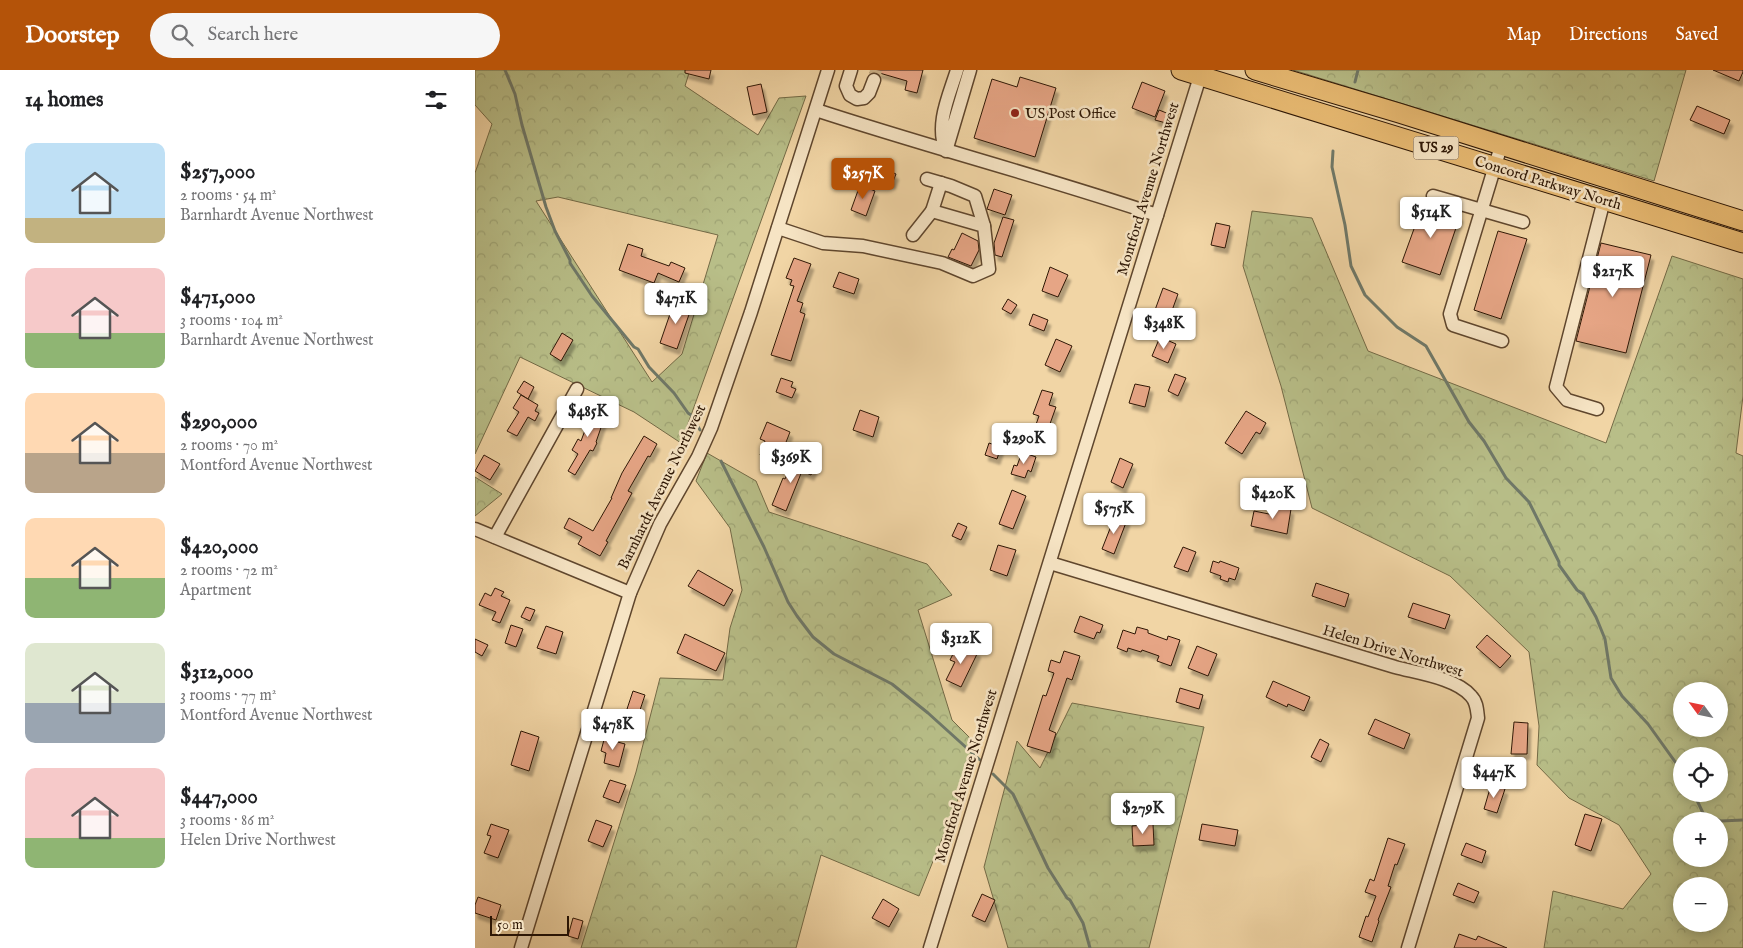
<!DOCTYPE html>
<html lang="en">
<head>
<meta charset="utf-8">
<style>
  :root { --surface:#fff; --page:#f6f6f6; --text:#202124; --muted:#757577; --accent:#b45309 }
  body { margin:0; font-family:"IM FELL English",serif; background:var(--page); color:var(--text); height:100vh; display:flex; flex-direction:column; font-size:19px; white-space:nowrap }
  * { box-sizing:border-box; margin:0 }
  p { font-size:16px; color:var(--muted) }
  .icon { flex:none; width:28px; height:28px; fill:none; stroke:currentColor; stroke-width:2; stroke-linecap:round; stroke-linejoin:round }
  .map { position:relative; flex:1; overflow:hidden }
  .details { display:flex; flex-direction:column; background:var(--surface); width:475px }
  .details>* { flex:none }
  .needle { width:32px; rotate:303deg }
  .tools { position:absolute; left:1198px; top:612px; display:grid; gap:10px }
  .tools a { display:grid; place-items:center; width:55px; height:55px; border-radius:50%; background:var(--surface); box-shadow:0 2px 12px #0003; font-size:25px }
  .scale { position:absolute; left:15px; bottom:12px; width:79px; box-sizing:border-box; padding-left:5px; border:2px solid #2e1705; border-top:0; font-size:14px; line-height:18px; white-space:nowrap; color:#2e1705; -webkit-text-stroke:4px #f6e4c4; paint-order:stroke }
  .price { position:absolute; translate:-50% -42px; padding:0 11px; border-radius:5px; background:#fff; color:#222; font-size:16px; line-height:32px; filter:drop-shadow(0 1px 2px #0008) }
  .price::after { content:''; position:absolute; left:50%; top:30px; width:15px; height:11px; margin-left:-8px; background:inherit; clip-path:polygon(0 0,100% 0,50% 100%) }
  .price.current { background:var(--accent); color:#fff }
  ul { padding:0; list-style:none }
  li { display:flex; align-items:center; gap:15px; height:125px; padding:0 25px }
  li span { display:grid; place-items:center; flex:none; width:140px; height:100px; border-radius:10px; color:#555 }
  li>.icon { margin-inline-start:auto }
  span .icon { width:60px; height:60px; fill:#fffc; stroke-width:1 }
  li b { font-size:21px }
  h2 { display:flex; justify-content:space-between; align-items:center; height:60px; padding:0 25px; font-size:21px }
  header { display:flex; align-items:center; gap:30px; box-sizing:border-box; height:70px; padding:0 25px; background:var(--accent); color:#fff }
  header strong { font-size:24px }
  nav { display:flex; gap:28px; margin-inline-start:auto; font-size:18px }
  .search { width:350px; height:45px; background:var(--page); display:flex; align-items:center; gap:12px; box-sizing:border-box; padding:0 18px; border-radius:28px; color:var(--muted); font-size:19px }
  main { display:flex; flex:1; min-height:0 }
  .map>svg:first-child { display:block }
  .forest { fill:url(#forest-crowns); stroke:#736a46; fill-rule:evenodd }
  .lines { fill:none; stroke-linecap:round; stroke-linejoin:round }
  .stream { stroke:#6f7868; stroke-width:3 }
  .building { fill:#e6a585; stroke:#2e1705; filter:url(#shadow) }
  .minor-tunnel { stroke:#caaf85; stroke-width:12; stroke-dasharray:12 6; stroke-linecap:butt }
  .minor-casing { stroke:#5f462d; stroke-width:15 }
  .highway-casing { stroke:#2e1705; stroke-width:21 }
  .minor { stroke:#f6e4c4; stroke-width:12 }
  .highway { stroke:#e8ba72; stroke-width:19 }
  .poi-dot { fill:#8f2418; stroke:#f6e4c4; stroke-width:2 }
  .labels { text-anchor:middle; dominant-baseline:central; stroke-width:5; stroke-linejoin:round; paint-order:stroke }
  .shield { fill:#f6e4c4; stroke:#6a543e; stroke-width:1 }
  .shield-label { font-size:14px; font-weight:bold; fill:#2e1705 }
  .poi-label { font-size:15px; fill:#2e1705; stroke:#f6e4c4; text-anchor:start }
  .street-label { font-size:15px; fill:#2e1705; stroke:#f6e4c4 }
</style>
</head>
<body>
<header>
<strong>Doorstep</strong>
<div class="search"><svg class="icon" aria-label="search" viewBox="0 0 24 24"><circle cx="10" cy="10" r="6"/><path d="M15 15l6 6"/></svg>Search here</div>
<nav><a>Map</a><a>Directions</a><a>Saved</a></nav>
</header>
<main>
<section class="details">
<h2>14 homes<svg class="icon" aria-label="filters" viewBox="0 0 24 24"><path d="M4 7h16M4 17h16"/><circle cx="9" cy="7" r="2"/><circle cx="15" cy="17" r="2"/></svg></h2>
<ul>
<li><span style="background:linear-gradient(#bfe0f5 75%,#c2b280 0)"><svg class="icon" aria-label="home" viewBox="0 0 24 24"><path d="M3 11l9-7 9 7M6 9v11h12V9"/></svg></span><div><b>$257,000</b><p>2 rooms · 54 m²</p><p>Barnhardt Avenue Northwest</p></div></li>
<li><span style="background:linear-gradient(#f6c9c9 65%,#8fb573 0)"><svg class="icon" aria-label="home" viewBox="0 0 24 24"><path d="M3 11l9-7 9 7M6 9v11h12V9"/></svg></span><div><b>$471,000</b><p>3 rooms · 104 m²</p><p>Barnhardt Avenue Northwest</p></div></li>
<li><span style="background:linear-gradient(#ffd9b3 60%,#b9a48a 0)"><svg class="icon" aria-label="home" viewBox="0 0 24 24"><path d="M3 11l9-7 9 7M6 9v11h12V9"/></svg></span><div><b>$290,000</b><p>2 rooms · 70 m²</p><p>Montford Avenue Northwest</p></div></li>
<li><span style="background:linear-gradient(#ffd9b3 60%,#8fb573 0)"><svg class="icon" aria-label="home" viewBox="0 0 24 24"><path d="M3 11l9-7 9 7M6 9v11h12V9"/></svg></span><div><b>$420,000</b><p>2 rooms · 72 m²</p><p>Apartment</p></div></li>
<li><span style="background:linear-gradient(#dfe7d0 60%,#9aa5b1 0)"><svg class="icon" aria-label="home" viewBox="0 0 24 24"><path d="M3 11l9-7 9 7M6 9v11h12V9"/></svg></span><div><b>$312,000</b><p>3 rooms · 77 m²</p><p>Montford Avenue Northwest</p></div></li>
<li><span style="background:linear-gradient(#f6c9c9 70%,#8fb573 0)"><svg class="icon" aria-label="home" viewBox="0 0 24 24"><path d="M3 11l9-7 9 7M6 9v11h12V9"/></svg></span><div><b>$447,000</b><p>3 rooms · 86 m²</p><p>Helen Drive Northwest</p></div></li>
</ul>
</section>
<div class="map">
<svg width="1268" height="878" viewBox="0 0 1268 878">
  <defs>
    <pattern id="forest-crowns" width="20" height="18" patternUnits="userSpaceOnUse" patternTransform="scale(1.25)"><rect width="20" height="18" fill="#b8be88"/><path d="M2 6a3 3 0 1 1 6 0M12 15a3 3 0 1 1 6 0" fill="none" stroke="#9ea374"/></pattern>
    <filter id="shadow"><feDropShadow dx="3" dy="5.5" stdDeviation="1" flood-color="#0004"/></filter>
  </defs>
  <rect width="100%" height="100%" fill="#f1d5a5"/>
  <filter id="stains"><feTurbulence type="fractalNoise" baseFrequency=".004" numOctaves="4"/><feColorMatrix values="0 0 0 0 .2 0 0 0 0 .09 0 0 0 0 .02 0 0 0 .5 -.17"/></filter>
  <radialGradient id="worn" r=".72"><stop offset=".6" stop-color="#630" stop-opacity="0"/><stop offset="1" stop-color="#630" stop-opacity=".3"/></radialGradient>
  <g class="forest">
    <path d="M 0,0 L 215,0 L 210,16 L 283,65 L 304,28 L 331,26 L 206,373 L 159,342 L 45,287 L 0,384 L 0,103 L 17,54 L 0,35 ZM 83,127 L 243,165 L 207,284 L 177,312 L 61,131 Z"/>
    <polygon points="818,0 1211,0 1179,111"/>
    <path d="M 777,141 L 837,148 L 893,281 L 1131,373 L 1197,186 L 1268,209 L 1268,326 L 1261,383 L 1268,386 L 1268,878 L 1069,878 L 1078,821 L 1148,839 L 1176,804 L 1144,755 L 1094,728 L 1062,695 L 1064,656 L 1054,582 L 975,506 L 837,438 L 806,316 L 768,196 ZM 1244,621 L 1244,659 L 1206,659 L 1206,621 ZM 1244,686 L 1244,724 L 1206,724 L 1206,686 ZM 1206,751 L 1244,751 L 1244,789 L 1206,789 ZM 1206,816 L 1244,816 L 1244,854 L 1206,854 Z"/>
    <polygon points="232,383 281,411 294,442 452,494 477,525 443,540 477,650 504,677 444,826 346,785 321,878 106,878 161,702 185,608 248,610 255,558 267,520 255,458 221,411"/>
    <polygon points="0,407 27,424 0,446"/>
    <polygon points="597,633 729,657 674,878 533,878 509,797 542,671 565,698"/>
  </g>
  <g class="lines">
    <g class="stream">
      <polyline points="30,0 40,24 47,55 71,137 80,161 95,190 95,193 117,226 159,277 163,279 174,297 199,323 213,343 216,345 225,360"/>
      <polyline points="880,12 883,0"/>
      <polyline points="858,81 857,97 870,155 876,196 890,225 922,257 951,276 994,352 1009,371 1031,408 1054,432 1084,492 1084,495 1102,520 1108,524 1121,547 1130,569 1136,608 1147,626 1173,654 1206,700"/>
      <polyline points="246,391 289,477 313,532 322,546 338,567 359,584 417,614 453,643 505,690"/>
      <polyline points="518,704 538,724 573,798 592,828 595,830 608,853 615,878"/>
      <polyline points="1219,724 1228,743 1246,751 1268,750"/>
    </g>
  </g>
  <g class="building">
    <polygon points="210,0 236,0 234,9 210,3"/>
    <polygon points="396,0 448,0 442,23 430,20 432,11 401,2 395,3"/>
    <polygon points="1238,0 1268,0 1268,2 1264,11"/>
    <polygon points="545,7 581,18 560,87 499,68 517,9 542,17"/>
    <polygon points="667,12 690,21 680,47 657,38"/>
    <polygon points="286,14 292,42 278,45 272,17"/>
    <polygon points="1222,36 1255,50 1249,64 1215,50"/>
    <polygon points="684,40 694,44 691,53 680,50"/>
    <polygon points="405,97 421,104 417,114 401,108"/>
    <polygon points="385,115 400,121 391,146 376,140"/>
    <polygon points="519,119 537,125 530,145 512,139"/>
    <polygon points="948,134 985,146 965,205 927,192"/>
    <polygon points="528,147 539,150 527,187 520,185 519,173"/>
    <polygon points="741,153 755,156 750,178 736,175"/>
    <polygon points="1023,161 1052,169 1026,249 999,240"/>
    <polygon points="487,163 503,171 504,180 496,196 473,187 477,179 479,180"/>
    <polygon points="1126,173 1176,185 1151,283 1101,271"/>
    <polygon points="153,174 168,179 166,186 194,196 196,192 210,198 204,212 183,203 179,213 144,200"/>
    <polygon points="319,188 336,194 322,231 328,233 325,242 330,244 316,291 296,285 319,216 315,215 317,210 311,208"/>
    <polygon points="575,197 593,205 583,227 567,221"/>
    <polygon points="364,202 384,209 379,224 358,217"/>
    <polygon points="688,218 703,224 695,246 680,240"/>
    <polygon points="533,229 542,235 536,244 527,239"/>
    <polygon points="203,231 217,236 202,279 185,273 195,244 198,245"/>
    <polygon points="558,244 573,250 569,261 554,255"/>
    <polygon points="87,263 98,270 86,291 75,284"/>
    <polygon points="685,267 701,274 693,293 677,286"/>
    <polygon points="581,269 597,276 585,302 570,295"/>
    <polygon points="700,304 711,308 703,326 693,321"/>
    <polygon points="306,308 318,312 316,317 321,319 317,328 301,322"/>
    <polygon points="49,311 59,317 53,329 42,322"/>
    <polygon points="660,314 675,317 670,337 654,333"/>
    <polygon points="567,320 578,323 574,335 581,337 571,365 559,360 564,346 558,344"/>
    <polygon points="46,325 63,335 60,341 64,343 60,351 53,347 42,366 32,361 44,342 38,338"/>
    <polygon points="113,337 131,343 121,372 122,373 118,381 115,380 100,405 93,401 103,384 97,380 103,369 106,371 115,347 110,345"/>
    <polygon points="385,340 404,347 398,367 378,360"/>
    <polygon points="771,341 791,353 785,364 781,362 767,384 750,373"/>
    <polygon points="292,352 315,362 306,385 296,381 293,388 285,385 290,371 285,369"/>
    <polygon points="169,366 182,374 175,387 173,386 153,421 157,423 131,471 133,472 125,486 103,474 107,467 89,458 94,448 118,461 137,428 136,428 147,403"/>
    <polygon points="514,373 526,377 522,389 510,385"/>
    <polygon points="547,382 561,387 556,402 553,400 550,408 536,404 539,395 542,396"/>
    <polygon points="9,385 25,394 15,410 0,401"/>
    <polygon points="645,388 658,394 648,418 636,412"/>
    <polygon points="318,391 329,395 330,392 340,396 336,405 327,401 311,441 297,435 308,408 310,409"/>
    <polygon points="537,420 551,426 538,459 524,454"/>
    <polygon points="801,437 816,439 812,464 776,456 779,441 799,445"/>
    <polygon points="640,446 652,450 639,484 627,479"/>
    <polygon points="483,453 492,457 486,470 477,466"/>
    <polygon points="523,475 541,480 532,506 515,500"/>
    <polygon points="708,477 721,482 713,502 699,497"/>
    <polygon points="738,491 744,493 745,491 764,498 760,510 754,508 753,512 745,509 746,506 735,502"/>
    <polygon points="223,500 258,520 249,536 213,516"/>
    <polygon points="841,513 874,524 870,537 837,526"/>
    <polygon points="20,518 29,522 26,526 35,530 25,553 17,550 21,542 4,535 10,523 16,526"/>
    <polygon points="938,533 975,545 970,559 933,547"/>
    <polygon points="51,537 60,540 55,551 46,547"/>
    <polygon points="605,546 628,555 625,563 622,562 619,569 599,562"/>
    <polygon points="36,555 48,559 41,577 30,573"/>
    <polygon points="71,556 88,562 81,584 62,578"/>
    <polygon points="662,557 673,560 673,563 692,570 693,566 705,570 696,596 682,591 684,586 667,580 666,582 653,578 652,582 642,578 648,560 660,564"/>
    <polygon points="210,564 250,583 241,601 202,583"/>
    <polygon points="1012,565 1036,586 1025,598 1001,577"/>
    <polygon points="0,569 13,575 7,586 0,582"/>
    <polygon points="487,574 503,582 486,617 471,610 480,592 475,590 480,580 484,582"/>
    <polygon points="722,576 742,584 733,606 713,598"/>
    <polygon points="589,581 605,586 597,610 592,608 574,660 581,663 575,683 552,676 568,625 571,626 579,603 573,601 576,590 585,593"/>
    <polygon points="798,611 835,627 829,641 813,634 812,637 791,627"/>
    <polygon points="705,618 728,625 724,639 701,632"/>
    <polygon points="158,621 170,625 164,643 152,639"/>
    <polygon points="900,649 935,664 929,679 893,664"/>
    <polygon points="1039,652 1053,653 1052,684 1036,684"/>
    <polygon points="46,661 64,667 54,701 36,695"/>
    <polygon points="130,666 140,668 139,671 150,674 144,697 129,693 131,683 126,681"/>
    <polygon points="845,669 854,674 846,692 836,687"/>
    <polygon points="135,710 151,715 144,733 128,727"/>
    <polygon points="1016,715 1030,719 1022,743 1009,739"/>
    <polygon points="1110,744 1127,749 1116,781 1100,775"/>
    <polygon points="121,750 137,756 128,777 113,771"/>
    <polygon points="16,754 34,760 23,788 9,783 16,766 12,765"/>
    <polygon points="678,754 679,775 658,776 657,756"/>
    <polygon points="727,754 763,760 760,776 724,770"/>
    <polygon points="913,768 930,774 922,795 920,794 913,816 916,817 903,850 904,851 897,872 884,867 891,846 893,847 901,826 890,822 895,809 899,811"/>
    <polygon points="991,773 1011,781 1007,793 986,785"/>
    <polygon points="983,813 1004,822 999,833 978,825"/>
    <polygon points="507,824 520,830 510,852 497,846"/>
    <polygon points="3,827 26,835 21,850 0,843 0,835"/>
    <polygon points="408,829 424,839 414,857 397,848"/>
    <polygon points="98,848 108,851 103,869 93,866"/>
    <polygon points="984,864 1001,870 1003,866 1032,878 979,878"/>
  </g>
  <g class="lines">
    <polyline class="minor-tunnel" points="399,10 401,0"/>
    <g class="minor-casing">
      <g id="minor">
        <polyline points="376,0 371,16 375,25 382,29 389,28 394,23 399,10"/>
        <path d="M 482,0 C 474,26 460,54 471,81 L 495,0"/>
        <path d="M 341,40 C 454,77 569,107 682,145"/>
        <polyline points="1026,76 975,244 978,255 1027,271"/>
        <polyline points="452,109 476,116 500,126 509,156"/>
        <polyline points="958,126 1048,152"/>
        <polyline points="303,158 348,173 388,176 467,193 498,206 514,199 509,156 457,141 466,113"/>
        <polyline points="438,165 457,141"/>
        <polyline points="1122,339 1092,330 1081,317 1129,130"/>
        <polyline points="0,459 155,523"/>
        <polyline points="20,467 102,319"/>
        <path d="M 575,493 L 920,597 C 942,603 981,608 996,626 C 1002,632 1002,640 1003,648 L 933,878"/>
        <polyline points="46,878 155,523 185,454 223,387 236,358 276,242 353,0"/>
        <polyline points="455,878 727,0"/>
      </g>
    </g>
    <g class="highway-casing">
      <g id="highway">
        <polyline points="706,0 1268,173"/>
        <polyline points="780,0 924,43 1268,151"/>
      </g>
    </g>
    <use href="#minor" class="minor"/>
    <use href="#highway" class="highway"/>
  </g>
  <circle class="poi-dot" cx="540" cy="43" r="5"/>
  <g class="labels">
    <rect class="shield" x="938.5" y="66.5" width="45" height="23" rx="4"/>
    <g class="shield-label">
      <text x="961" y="78">US 29</text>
    </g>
    <g class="poi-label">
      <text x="550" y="43">US Post Office</text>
    </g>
    <g class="street-label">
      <text transform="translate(1073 113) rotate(17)">Concord Parkway North</text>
      <text transform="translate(673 119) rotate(-73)">Montford Avenue Northwest</text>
      <text transform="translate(187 417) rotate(-64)">Barnhardt Avenue Northwest</text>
      <text transform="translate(918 581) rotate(17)">Helen Drive Northwest</text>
      <text transform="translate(491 706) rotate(-73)">Montford Avenue Northwest</text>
    </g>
  </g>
  <rect width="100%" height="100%" filter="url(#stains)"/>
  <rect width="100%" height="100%" fill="url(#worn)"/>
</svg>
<div class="tools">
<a><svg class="needle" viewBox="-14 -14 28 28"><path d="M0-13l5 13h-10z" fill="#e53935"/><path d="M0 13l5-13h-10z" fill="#757577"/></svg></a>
<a><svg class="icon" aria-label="locate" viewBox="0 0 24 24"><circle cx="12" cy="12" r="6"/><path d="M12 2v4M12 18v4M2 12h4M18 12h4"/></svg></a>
<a>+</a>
<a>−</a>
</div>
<div class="scale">50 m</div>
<b class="price current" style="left:388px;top:130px">$257K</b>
<b class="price" style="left:956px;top:169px">$514K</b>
<b class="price" style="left:1138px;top:228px">$217K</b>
<b class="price" style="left:201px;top:255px">$471K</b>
<b class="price" style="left:689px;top:280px">$348K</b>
<b class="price" style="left:113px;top:368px">$485K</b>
<b class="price" style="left:549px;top:395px">$290K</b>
<b class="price" style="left:316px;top:414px">$369K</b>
<b class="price" style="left:798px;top:450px">$420K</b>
<b class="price" style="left:639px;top:465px">$575K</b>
<b class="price" style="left:486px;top:595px">$312K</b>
<b class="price" style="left:138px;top:681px">$478K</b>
<b class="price" style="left:1019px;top:729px">$447K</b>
<b class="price" style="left:668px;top:765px">$279K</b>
</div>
</main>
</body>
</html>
